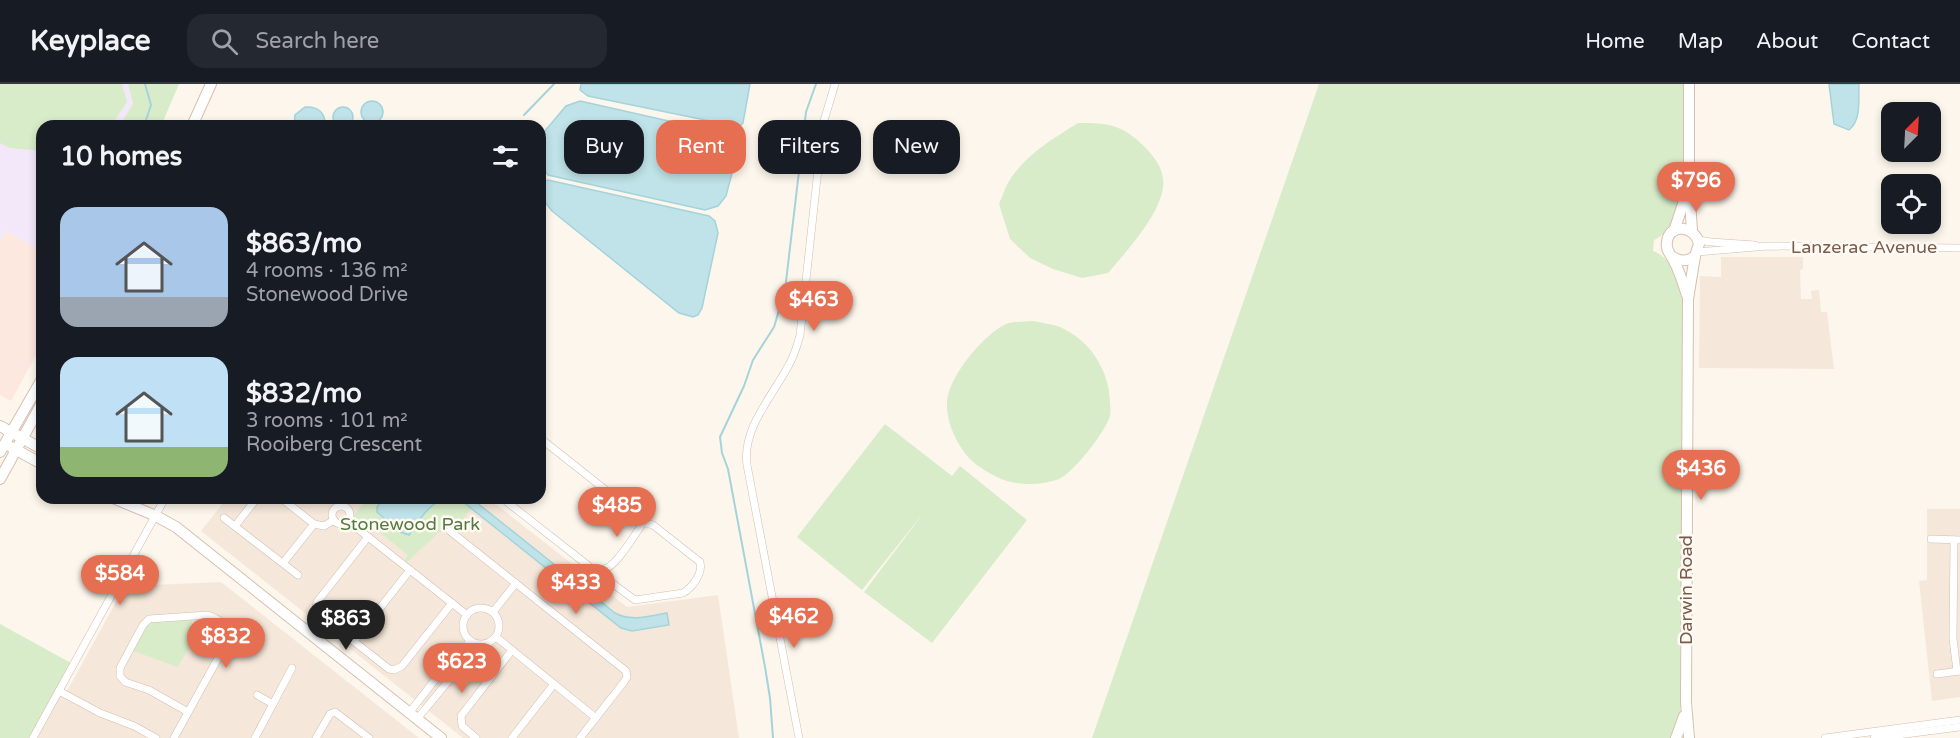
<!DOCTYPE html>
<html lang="en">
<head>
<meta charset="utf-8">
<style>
  :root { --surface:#171b24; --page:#242831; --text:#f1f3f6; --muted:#9ea1a6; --line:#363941; --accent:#e76f51 }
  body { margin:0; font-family:"Varela Round",sans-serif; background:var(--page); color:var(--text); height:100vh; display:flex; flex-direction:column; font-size:22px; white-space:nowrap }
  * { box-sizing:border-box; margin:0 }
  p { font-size:20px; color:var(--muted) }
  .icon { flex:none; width:33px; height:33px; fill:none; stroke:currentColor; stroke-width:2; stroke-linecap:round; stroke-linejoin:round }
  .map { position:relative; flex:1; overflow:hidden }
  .side { position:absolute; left:36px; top:36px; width:510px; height:384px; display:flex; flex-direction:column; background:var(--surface); border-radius:18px; box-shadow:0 3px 9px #0003 }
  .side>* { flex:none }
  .banner { position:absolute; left:564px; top:36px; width:570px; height:54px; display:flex; gap:12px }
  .needle { width:39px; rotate:24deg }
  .tools { position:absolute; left:1881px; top:18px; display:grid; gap:12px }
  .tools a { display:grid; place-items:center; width:60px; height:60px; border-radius:12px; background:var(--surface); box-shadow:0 3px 9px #0003; font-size:30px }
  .price { position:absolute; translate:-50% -51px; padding:0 14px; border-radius:21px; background:var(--accent); color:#fff; font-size:20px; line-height:39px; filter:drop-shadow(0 2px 3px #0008) }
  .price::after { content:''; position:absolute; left:50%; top:36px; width:18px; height:14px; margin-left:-9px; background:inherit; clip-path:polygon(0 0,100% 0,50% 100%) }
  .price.selected { background:#222; color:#fff }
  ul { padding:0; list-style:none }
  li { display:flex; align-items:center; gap:18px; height:150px; padding:0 24px }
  li span { display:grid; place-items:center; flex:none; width:168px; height:120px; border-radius:18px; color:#555 }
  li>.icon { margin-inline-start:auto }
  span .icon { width:72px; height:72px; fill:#fffc; stroke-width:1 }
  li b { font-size:26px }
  h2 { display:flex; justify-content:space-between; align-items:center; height:72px; padding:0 24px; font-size:26px }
  .tag { padding:0 21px; border-radius:18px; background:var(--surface); box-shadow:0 3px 9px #0003; font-size:21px; line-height:54px }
  .tag.selected { background:var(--accent); color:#fff }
  header { display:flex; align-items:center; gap:36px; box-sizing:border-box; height:84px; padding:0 30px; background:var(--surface); border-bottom:2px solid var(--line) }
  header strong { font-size:28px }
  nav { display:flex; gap:33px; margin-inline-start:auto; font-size:21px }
  .search { width:420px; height:54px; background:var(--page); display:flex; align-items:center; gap:15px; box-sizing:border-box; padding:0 21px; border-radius:18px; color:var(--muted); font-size:22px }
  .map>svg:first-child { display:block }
  .residential { fill:#f5e8da }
  .commercial { fill:#fde8e0 }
  .education { fill:#f3e8fa }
  .green { fill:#d8ecc9 }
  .water { fill:#bfe3e8; stroke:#a5d3da; stroke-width:1.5 }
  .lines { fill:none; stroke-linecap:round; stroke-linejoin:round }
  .stream { stroke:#a5d3da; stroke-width:2 }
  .street-casing { stroke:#d1beb0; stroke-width:8 }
  .secondary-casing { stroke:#d6c0b0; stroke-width:12 }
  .street { stroke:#fff; stroke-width:7 }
  .secondary { stroke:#fff; stroke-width:10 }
  .labels { text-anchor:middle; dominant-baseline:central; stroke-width:5; stroke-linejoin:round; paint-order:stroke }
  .street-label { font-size:18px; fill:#7a5c4d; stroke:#fffaf3 }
  .park-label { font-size:18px; fill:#537a41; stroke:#fffaf3 }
</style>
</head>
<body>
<header>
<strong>Keyplace</strong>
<div class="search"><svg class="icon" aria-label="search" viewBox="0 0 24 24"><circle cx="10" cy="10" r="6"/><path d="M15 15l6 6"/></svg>Search here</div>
<nav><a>Home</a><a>Map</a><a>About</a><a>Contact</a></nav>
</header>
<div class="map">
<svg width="1960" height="654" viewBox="0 0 1960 654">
  <rect width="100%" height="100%" fill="#fdf6ec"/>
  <g class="residential">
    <polygon points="1721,173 1803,173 1803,185 1800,186 1801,215 1812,215 1811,207 1819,206 1821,228 1827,228 1834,285 1699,284 1700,192 1721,193"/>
    <polygon points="227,414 488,414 627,523 718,511 739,654 463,654 201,447"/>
    <polygon points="1927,425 1960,425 1960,613 1932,617 1919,497 1927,496"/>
    <polygon points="221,498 419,654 34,654 60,606 66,609 122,507 130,502"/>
  </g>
  <polygon class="commercial" points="6,147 42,167 42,260 11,317 0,311 0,158"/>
  <polygon class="education" points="0,0 128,0 133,20 119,42 42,42 42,167 6,147 0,158"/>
  <g class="green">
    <polygon points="0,0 122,0 127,18 111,42 42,42 42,67 10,64 0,59"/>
    <polygon points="128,0 179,0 161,42 119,42 133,20"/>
    <path d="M 1319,0 L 1685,0 C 1685,39 1696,138 1654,156 L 1653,167 C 1673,174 1678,198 1684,216 L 1682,618 L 1678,636 L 1670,654 L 1092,654 Z"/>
    <path d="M 1078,39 C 1109,39 1121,40 1145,63 C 1153,72 1162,82 1163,95 C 1167,124 1126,168 1108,189 L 1082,194 L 1053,185 L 1030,174 L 1010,155 L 999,120 C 1003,111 1006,101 1011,94 C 1027,70 1054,54 1078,39 Z"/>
    <path d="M 1033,237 C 1042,239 1052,240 1060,243 C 1090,256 1109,286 1110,318 C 1110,322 1111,328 1110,332 C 1106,347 1073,389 1059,395 C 1040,402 1015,402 997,393 C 983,386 970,378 962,365 C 953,352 946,334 947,318 C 948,293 984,250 1006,240 C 1014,237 1025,238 1033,237 Z"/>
    <polygon points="885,340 952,392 960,382 1027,436 932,559 864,508 925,427 862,506 797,453"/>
    <polygon points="367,414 480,414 460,439 454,435 444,448 439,448 406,479 404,477 408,471 369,440 364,446 354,438 353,433"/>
    <polygon points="192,535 193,556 178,583 133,567 147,541 151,537"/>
    <polygon points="0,540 71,579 29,654 0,654"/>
  </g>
  <g class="water">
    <polygon points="581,0 750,0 743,39 739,43 588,12 580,6"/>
    <path d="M 1829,0 L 1859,0 C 1858,16 1862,35 1849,46 L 1834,40 Z"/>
    <polygon points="580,17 735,52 740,59 726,112 718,122 705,126 548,91 540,79 540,62 544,48 566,22"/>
    <circle cx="372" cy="28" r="11"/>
    <circle cx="343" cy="33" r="10"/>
    <path d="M 305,23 C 318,22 326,29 325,42 L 294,42 L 295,31 Z"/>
    <polygon points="548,96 709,132 715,137 718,149 702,224 698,231 693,233 679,229 552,127 540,112 541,98"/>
    <path d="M 384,414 L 447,414 C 431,417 418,437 409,451 L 400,448 L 377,428 L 377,423 Z"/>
    <path d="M 456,414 L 471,414 L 615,529 C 631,538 650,532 667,529 L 669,541 L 632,547 L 621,544 L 462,417 Z"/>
  </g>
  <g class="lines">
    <g class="stream">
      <polyline points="524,31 554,0"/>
      <polyline points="144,42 151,21 145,0"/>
      <polyline points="773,654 770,614 765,583 728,385 722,369 720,353 744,302 753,276 774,243 785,206 806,28 816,0"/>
    </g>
    <g class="street-casing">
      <g id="street">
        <polyline points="1698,156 1711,158 1755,161"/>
        <polyline points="1697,168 1768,162 1960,164"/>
        <polyline points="281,414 314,440"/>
        <path d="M 502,414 L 590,483 C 594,485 599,487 604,485 C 616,483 633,453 641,442 L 641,434 L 540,354"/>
        <circle cx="341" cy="431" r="9"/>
        <polyline points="224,434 298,491"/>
        <polyline points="348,437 467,531"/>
        <polyline points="235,442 257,414"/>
        <polyline points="450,447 626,587 627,593 624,598 580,654"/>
        <polyline points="368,453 317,518 316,526 319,530 389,585 394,586 402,582 452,519"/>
        <polyline points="1931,455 1960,456"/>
        <polyline points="1954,456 1953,555 1957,587"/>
        <polyline points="283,479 314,440 324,442 334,436"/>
        <path d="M 601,486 L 609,497 L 635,516 L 683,509 C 693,503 703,489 700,478 L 653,441 L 642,438"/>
        <circle cx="481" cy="542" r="18"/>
        <polyline points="493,528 516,499"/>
        <polyline points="496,553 596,634"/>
        <polyline points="354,557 410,486"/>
        <polyline points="1937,590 1960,587"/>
        <polyline points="59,607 100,629 134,642 156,654"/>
        <polyline points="257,611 273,620"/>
        <polyline points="409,629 438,592 457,574 470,557"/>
        <polyline points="417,635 450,595 456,577"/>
        <polyline points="33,654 165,414"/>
        <path d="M 174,654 L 228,556 C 232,543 219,535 208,531 L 149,535 L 143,541 L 120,584 L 120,592 L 125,598 L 149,606 L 188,628"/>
        <polyline points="255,654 292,584"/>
        <polyline points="316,654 330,630 335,628 369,654"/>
        <polyline points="476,654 462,642 461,632 512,566"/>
        <polyline points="512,654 554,600"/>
        <path d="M 799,654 L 747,381 C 742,346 770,315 786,286 C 793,275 797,263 800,251 L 823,40 L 835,0"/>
        <polyline points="1825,654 1960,636"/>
        <polyline points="1874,654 1960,643"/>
      </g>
    </g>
    <g class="secondary-casing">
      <g id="secondary">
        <polyline points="1689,0 1689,101 1692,147"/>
        <polyline points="192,42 211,0"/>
        <polyline points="1674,147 1687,108"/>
        <path d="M 1671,172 C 1680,178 1687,178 1695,172 L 1699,160 C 1696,142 1669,138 1667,158 C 1666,164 1668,167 1671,172 C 1679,184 1682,197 1687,211"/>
        <polyline points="0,342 42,365"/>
        <polyline points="11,363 42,380"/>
        <polyline points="0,368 42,295"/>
        <polyline points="0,395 42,319"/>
        <polyline points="113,414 156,432 176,443 441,654"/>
        <polyline points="1676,654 1684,632"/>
        <polyline points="1689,654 1686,618 1688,215 1695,172"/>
      </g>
    </g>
    <use href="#street" class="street"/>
    <use href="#secondary" class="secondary"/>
  </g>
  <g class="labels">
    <g class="street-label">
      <text x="1864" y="163">Lanzerac Avenue</text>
      <text transform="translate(1686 506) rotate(-90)">Darwin Road</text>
    </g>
    <g class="park-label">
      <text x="410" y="440">Stonewood Park</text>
    </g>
  </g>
</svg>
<div class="tools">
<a><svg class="needle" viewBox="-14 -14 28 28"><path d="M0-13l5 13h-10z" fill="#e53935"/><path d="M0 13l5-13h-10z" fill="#9ea1a6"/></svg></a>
<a><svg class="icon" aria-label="locate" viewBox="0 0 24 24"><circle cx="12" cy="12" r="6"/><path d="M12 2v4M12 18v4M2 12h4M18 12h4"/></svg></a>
</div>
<b class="price" style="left:1696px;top:129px">$796</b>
<b class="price" style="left:814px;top:248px">$463</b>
<b class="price" style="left:1701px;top:417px">$436</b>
<b class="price" style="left:617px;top:454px">$485</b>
<b class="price" style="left:120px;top:522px">$584</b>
<b class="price" style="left:576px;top:531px">$433</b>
<b class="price" style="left:794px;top:565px">$462</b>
<b class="price selected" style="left:346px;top:567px">$863</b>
<b class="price" style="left:226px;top:585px">$832</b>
<b class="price" style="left:462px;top:610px">$623</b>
<div class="banner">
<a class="tag">Buy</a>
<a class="tag selected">Rent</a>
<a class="tag">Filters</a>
<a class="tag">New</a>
</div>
<section class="side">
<h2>10 homes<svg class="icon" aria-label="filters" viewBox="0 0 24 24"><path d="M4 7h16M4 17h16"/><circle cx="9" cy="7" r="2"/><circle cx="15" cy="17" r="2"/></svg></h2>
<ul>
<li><span style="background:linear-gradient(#a9c7e8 75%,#9aa5b1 0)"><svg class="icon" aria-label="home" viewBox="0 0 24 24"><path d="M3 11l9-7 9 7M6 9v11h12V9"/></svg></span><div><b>$863/mo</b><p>4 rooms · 136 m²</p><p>Stonewood Drive</p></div></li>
<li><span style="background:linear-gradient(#bfe0f5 75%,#8fb573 0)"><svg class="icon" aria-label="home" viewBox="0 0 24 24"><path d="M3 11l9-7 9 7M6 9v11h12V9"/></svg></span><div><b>$832/mo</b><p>3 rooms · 101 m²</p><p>Rooiberg Crescent</p></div></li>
</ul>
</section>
</div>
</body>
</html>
